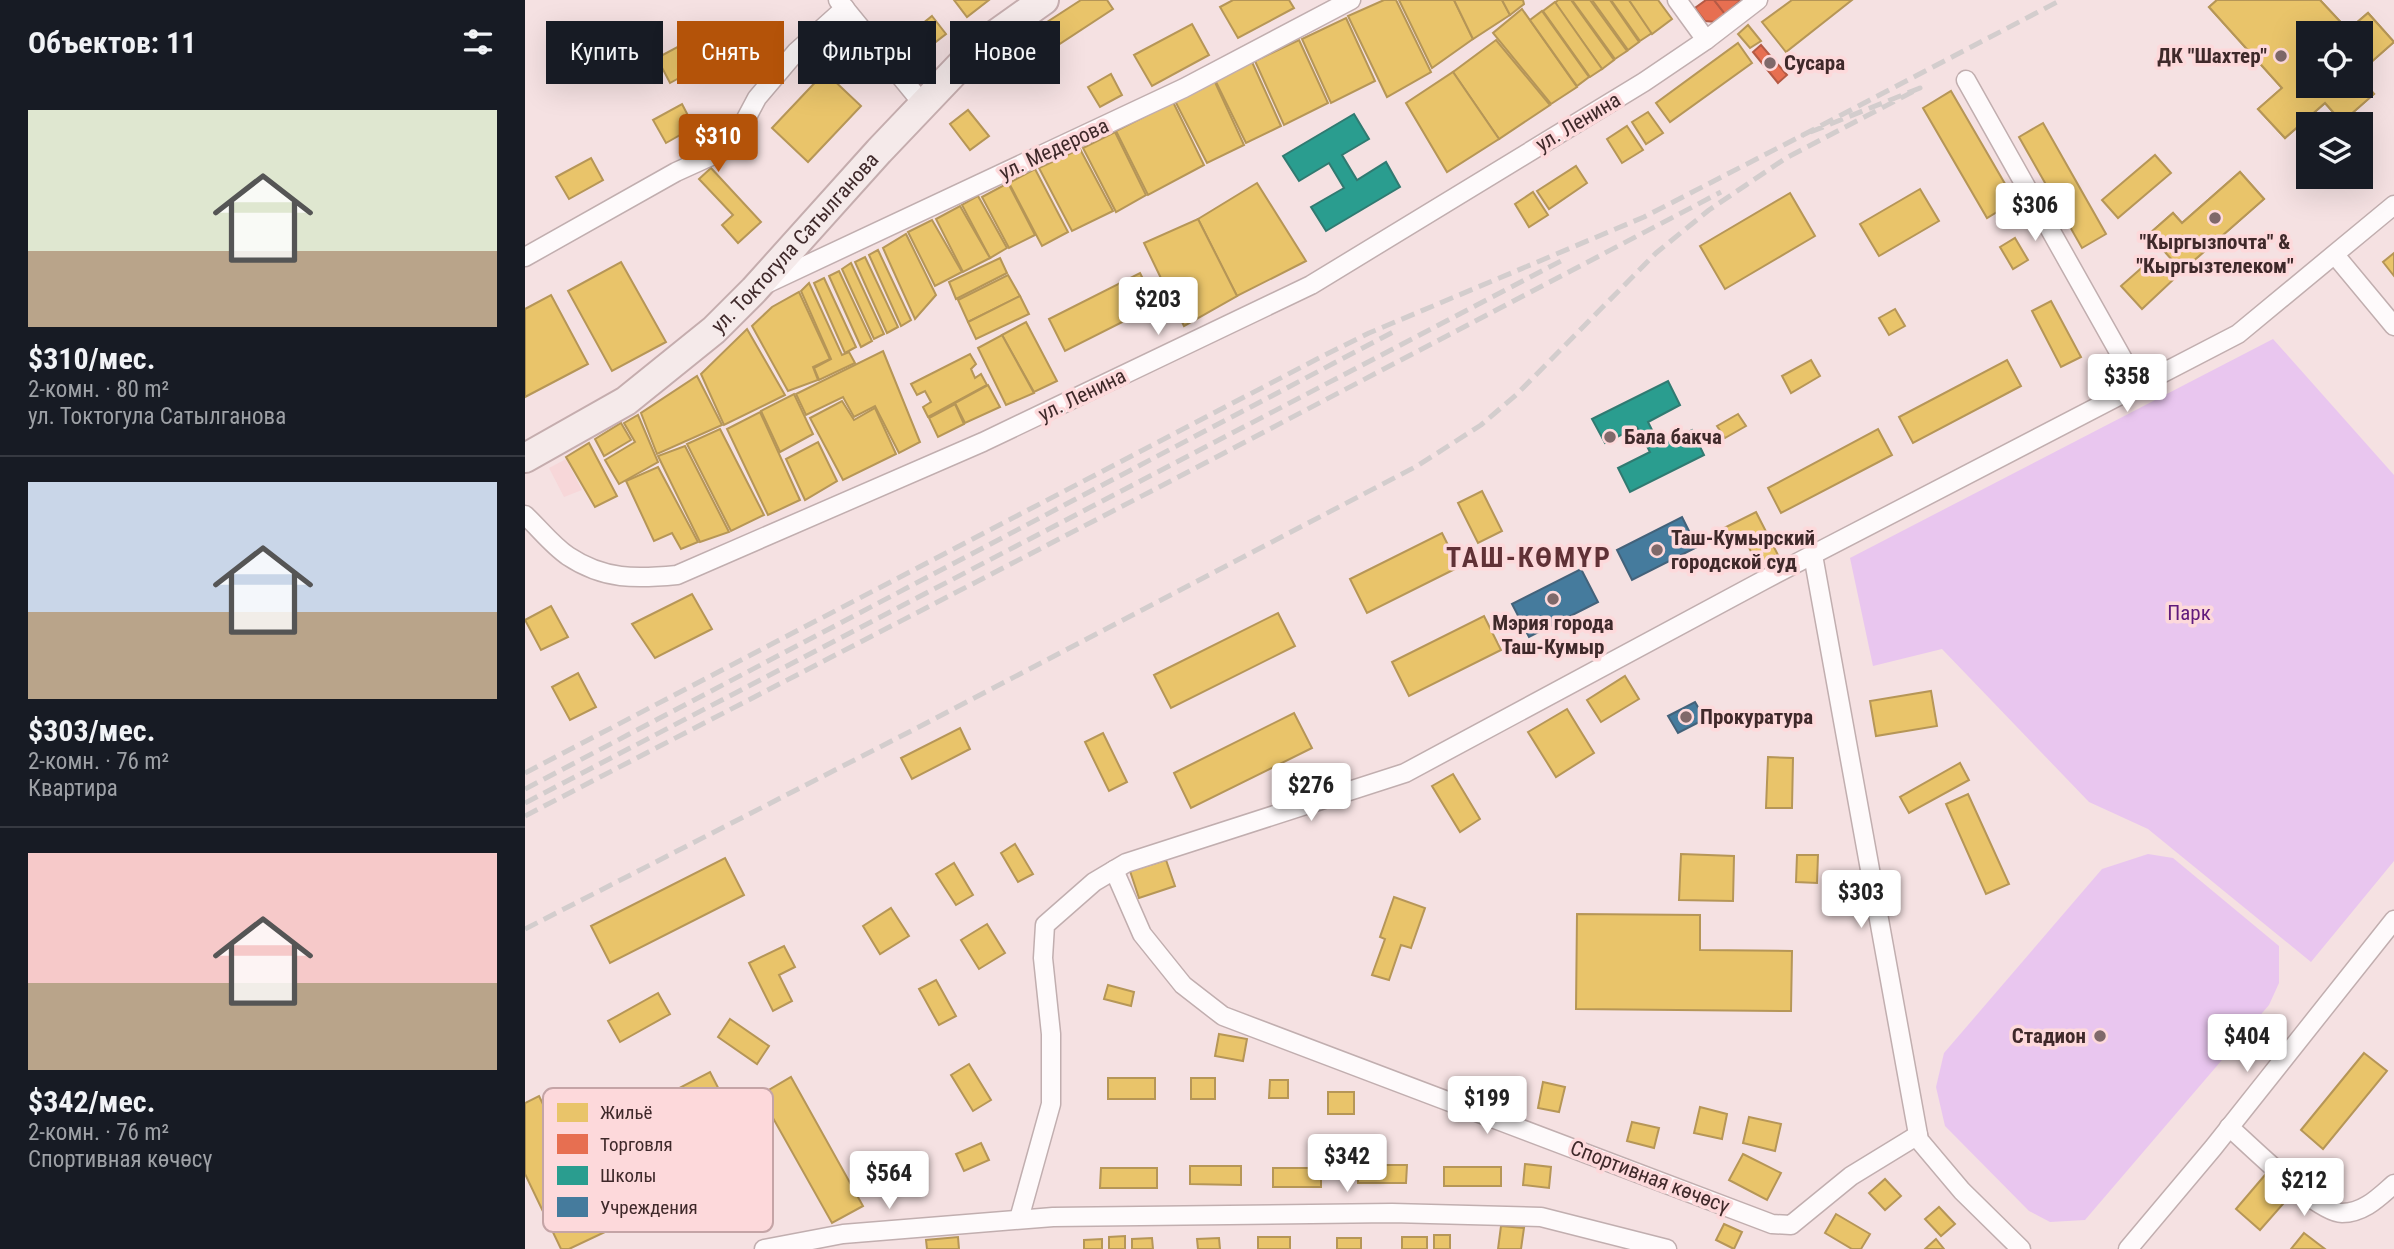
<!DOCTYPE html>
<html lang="ru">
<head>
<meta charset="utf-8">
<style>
  :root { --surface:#171b24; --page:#20242c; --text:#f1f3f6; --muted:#9ea1a6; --line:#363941; --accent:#b45309 }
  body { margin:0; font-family:"Roboto Condensed",sans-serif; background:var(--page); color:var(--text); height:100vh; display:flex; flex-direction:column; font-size:26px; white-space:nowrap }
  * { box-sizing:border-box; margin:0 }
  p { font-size:23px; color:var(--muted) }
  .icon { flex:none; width:38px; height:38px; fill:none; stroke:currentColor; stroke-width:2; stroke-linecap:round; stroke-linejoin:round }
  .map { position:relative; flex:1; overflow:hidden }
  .panel { display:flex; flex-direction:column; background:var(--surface); width:525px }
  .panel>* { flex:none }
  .guide { position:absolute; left:21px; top:21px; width:665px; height:63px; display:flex; gap:14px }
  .fabs { position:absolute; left:1771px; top:21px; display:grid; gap:14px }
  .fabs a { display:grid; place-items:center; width:77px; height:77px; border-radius:0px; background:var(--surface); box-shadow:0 7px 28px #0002; font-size:35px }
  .price { position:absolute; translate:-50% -60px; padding:0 16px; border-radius:7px; background:#fff; color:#222; font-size:23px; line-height:46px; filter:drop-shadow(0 2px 4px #0008) }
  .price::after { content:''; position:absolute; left:50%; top:42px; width:21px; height:16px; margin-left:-10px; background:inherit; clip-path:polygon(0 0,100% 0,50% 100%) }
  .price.selected { background:var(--accent); color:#fff }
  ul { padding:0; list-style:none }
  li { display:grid; align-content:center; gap:14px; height:371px; padding:0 28px }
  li+li { border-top:2px solid var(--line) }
  li span { display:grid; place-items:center; height:217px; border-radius:0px; color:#555 }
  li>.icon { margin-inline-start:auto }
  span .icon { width:126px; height:126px; fill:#fffc; stroke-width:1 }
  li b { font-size:30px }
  h2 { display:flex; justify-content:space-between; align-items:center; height:84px; padding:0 28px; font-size:30px }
  .tag { padding:0 24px; border-radius:0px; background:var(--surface); box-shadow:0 7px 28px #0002; font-size:24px; line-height:63px }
  .tag.selected { background:var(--accent); color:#fff }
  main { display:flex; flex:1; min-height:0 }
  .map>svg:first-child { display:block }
  .built { fill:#f7d7d9 }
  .green { fill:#e9c6ef }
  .homes { fill:#e9c46a; stroke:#b69657; stroke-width:2 }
  .shops { fill:#e76f51; stroke:#b55a45; stroke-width:2 }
  .schools { fill:#2a9d8f; stroke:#307a71; stroke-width:2 }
  .public { fill:#457b9d; stroke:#43627a; stroke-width:2 }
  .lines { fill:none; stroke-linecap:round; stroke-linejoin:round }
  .minor-casing { stroke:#c1aeaf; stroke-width:21 }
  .primary-casing { stroke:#c5adae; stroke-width:32 }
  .minor { stroke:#fefafb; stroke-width:18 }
  .primary { stroke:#f5eaea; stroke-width:28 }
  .rail { stroke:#d3cdcd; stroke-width:5; stroke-dasharray:14 7; stroke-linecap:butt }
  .poi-dot { fill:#7f696a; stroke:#fdd9db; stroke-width:2.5 }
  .labels { text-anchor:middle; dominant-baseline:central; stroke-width:7; stroke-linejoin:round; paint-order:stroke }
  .poi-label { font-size:21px; font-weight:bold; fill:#3f292a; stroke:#fdd9db; text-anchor:start }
  .street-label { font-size:21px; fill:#3f292a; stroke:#fdd9db }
  .park-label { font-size:21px; fill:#601a7c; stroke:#fdd9db }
  .district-label { font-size:28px; font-weight:bold; letter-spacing:2px; fill:#603136; stroke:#fdd9db }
  .key { fill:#fdd9db; stroke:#c4a4a6; stroke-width:2 }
  .key-label { font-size:19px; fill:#3f292a }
</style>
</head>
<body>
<main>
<section class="panel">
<h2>Объектов: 11<svg class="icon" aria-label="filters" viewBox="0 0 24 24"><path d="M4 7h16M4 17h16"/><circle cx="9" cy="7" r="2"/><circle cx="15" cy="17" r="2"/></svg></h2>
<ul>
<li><span style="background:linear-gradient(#dfe7d0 65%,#b9a48a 0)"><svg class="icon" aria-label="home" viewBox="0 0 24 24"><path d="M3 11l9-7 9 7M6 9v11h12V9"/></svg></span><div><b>$310/мес.</b><p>2-комн. · 80 m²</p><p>ул. Токтогула Сатылганова</p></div></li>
<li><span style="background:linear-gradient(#c9d6e8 60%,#b9a48a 0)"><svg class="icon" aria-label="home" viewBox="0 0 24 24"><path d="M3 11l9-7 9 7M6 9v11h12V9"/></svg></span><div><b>$303/мес.</b><p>2-комн. · 76 m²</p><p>Квартира</p></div></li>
<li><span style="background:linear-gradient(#f6c9c9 60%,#b9a48a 0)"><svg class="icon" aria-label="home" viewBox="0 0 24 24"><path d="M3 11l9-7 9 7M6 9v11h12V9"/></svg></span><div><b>$342/мес.</b><p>2-комн. · 76 m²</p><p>Спортивная көчөсү</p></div></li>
</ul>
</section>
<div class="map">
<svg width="1869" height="1249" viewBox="0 0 1869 1249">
  <rect width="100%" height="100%" fill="#f5e1e2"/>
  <polygon class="built" points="41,459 57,490 39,497 24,468"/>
  <g class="green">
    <polygon points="1748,339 1869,475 1869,861 1786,962 1623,829 1564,802 1417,649 1348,666 1325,558"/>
    <polygon points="1623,854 1648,858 1754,946 1754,983 1744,1005 1560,1220 1525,1222 1504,1211 1420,1126 1411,1087 1419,1053 1577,869"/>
  </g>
  <g class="homes">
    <polygon points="429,0 464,0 442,17"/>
    <polygon points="556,0 582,0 588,9 533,45 519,24"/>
    <polygon points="708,0 764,0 769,8 713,38 695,7"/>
    <polygon points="859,0 871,0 906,72 862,97 823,16"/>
    <polygon points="874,0 929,0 948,39 907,68"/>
    <polygon points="929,0 977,0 985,15 948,39"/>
    <polygon points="977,0 998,0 999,4 985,15"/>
    <polygon points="1033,0 1046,0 1089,60 1077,69 1030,3"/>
    <polygon points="1047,0 1065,0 1102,51 1090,59"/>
    <polygon points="1067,0 1085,0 1114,42 1103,50"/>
    <polygon points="1086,0 1104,0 1127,33 1115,41"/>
    <polygon points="1104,0 1133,0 1147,19 1127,34"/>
    <polygon points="1267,0 1327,0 1261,52 1237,22"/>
    <polygon points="1692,0 1795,0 1823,30 1843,13 1869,42 1836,71 1836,33 1783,33 1783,86 1836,86 1836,79 1849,94 1817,122 1800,103 1760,138 1733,109 1757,88 1684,7"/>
    <polygon points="1692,0 1795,0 1823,30 1843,13 1869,42 1836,71 1836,33 1783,33 1783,86 1836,86 1836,79 1849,94 1817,122 1800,103 1760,138 1733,109 1757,88 1684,7"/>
    <polygon points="1030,2 1077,69 1065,77 1018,11"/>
    <polygon points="997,9 1052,87 1026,104 968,33"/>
    <polygon points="1017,11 1064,77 1052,86 1005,20"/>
    <polygon points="407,16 421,34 390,58 376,41"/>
    <polygon points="821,18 850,81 806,103 777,39"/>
    <polygon points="667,24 684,55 627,86 609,55"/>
    <polygon points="1223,25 1236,41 1225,48 1213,34"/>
    <polygon points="774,40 803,103 759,125 730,61"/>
    <polygon points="971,40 1025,105 974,139 928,72"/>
    <polygon points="1213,43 1227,63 1145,122 1131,103"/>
    <polygon points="158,44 172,68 145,83 132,58"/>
    <polygon points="727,62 756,126 721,143 690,80"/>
    <polygon points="300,72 336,106 283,162 247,128"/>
    <polygon points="928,72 974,139 922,172 881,103"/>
    <polygon points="586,74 597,95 575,107 563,87"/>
    <polygon points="689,80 719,145 682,163 649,99"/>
    <polygon points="1426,91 1490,201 1462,218 1398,108"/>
    <polygon points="648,102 679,165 623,195 591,131"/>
    <polygon points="157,104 169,127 141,143 128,120"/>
    <polygon points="443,110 464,136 445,150 425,124"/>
    <polygon points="1123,112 1138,133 1121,144 1107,122"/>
    <polygon points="1518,123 1581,234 1557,248 1494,137"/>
    <polygon points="1102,126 1118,150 1097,163 1082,139"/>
    <polygon points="590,132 621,195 591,212 558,148"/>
    <polygon points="555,149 588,211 547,231 514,168"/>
    <polygon points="1630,155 1646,173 1593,218 1577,200"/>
    <polygon points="66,158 78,180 44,199 31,177"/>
    <polygon points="1051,166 1062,183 1024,209 1012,191"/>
    <polygon points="186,168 236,222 213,243 197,225 208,215 174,179"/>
    <polygon points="510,169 543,232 517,246 484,183"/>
    <polygon points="1715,172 1739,199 1657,271 1624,234 1648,213 1657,223"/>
    <polygon points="1715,172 1739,199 1657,271 1624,234 1648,213 1657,223"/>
    <polygon points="483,183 510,235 484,248 457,197"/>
    <polygon points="732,183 781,261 712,296 673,219"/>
    <polygon points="1395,189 1414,221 1354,256 1335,224"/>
    <polygon points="1008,192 1023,215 1004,227 990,204"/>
    <polygon points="1265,193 1290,236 1200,289 1175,246"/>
    <polygon points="453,196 482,248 465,258 437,205"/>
    <polygon points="435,206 465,258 438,272 411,219"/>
    <polygon points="673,219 712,296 659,326 619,243"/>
    <polygon points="407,220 437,272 410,286 383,232"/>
    <polygon points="381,234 411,295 390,319 358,248"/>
    <polygon points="1490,238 1503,260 1488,269 1475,247"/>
    <polygon points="353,250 386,320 376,326 344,255"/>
    <polygon points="1869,253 1869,276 1858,262"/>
    <polygon points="340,257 373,327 362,333 330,262"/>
    <polygon points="1629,257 1649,279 1617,309 1596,286"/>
    <polygon points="475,258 482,273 431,299 424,282"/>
    <polygon points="96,262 141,342 87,371 43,291"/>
    <polygon points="326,263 359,334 349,339 317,269"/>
    <polygon points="314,271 347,341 336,347 304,276"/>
    <polygon points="615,273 631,305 540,351 524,319"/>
    <polygon points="483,275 495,296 443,322 433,300"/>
    <polygon points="299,278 331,347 320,353 289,283"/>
    <polygon points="284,283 317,355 324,352 330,363 294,380 289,368 306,359 276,291"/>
    <polygon points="274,292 305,359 288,367 293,380 263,391 227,326 247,307"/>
    <polygon points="26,295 63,364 0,397 0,309"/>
    <polygon points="495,296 504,314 451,339 443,322"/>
    <polygon points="1526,301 1556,357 1536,367 1507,311"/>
    <polygon points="1370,309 1380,326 1364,335 1354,318"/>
    <polygon points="501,322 532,381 509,392 477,335"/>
    <polygon points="222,329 260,395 199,425 176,374"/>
    <polygon points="477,335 509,393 481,405 453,348"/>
    <polygon points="358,351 395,442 374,453 350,406 329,417 318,397 281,415 271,394"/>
    <polygon points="445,354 451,364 446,369 450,378 456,374 462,385 403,417 398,407 406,402 400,391 392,395 386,384"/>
    <polygon points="1286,360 1295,376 1266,393 1257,376"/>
    <polygon points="1482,360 1496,386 1388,443 1374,417"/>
    <polygon points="172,376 197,425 132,454 116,413"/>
    <polygon points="463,385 475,407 440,423 430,403"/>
    <polygon points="269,394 288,434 255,452 236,411"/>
    <polygon points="317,401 329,420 350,408 371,454 318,480 285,418"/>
    <polygon points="430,404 439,424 413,437 404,418"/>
    <polygon points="235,412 275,500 243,515 202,429"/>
    <polygon points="1213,414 1221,426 1200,438 1192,426"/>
    <polygon points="113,415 133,462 94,484 80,460 110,442 99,423"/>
    <polygon points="96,423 106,440 79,456 70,439"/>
    <polygon points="195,429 239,515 206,531 162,444"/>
    <polygon points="1353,429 1367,455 1256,513 1243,488"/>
    <polygon points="293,442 312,481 280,500 261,459"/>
    <polygon points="64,443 92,496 70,507 41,457"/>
    <polygon points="160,446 204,532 175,542 133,456"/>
    <polygon points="133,467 173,542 156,549 147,533 129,541 101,481"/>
    <polygon points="957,491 977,531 953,543 933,503"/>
    <polygon points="1231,512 1253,555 1233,565 1219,538 1205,545 1197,529"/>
    <polygon points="917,533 934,567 842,613 825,579"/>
    <polygon points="167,594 187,629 130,658 107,624"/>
    <polygon points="26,606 43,637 16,650 0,620"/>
    <polygon points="753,613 770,646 646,708 629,675"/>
    <polygon points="959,616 976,650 884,696 867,662"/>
    <polygon points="53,673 71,707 45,720 27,687"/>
    <polygon points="1100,676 1114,699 1076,722 1062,700"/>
    <polygon points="1406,691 1412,726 1351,736 1345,701"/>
    <polygon points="1042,709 1069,753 1031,777 1003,732"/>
    <polygon points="769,713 787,748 666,808 649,773"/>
    <polygon points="435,728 445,749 387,779 376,758"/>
    <polygon points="578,733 602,782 584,791 560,742"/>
    <polygon points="1243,757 1268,758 1267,808 1241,808"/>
    <polygon points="1435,763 1444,780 1384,813 1375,797"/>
    <polygon points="928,774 955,819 935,832 907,786"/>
    <polygon points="1443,794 1484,884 1461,894 1421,804"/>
    <polygon points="490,844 508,874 493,882 476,853"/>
    <polygon points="1156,854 1209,856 1208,901 1154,900"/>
    <polygon points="1272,855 1293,855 1292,883 1271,882"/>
    <polygon points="200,858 219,895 85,963 66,926"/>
    <polygon points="641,860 650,886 614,898 605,871"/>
    <polygon points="429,863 448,895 431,905 411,874"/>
    <polygon points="869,897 900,908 886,948 876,945 864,980 847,975 860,939 855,937"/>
    <polygon points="366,908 384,936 355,954 338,926"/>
    <polygon points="1052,914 1175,915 1175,950 1267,951 1266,1011 1051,1009"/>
    <polygon points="462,924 480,953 454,969 436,940"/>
    <polygon points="259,946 270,967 254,975 267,1001 248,1011 224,963"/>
    <polygon points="411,980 431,1016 414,1025 394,989"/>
    <polygon points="583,985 609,992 606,1006 579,999"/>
    <polygon points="133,993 145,1014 95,1042 83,1021"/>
    <polygon points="205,1019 244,1046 232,1064 193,1037"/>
    <polygon points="694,1034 722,1039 718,1061 690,1056"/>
    <polygon points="1839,1053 1862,1071 1798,1149 1776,1130"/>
    <polygon points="444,1064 466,1100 448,1111 426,1075"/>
    <polygon points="185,1072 204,1109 106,1160 87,1123"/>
    <polygon points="266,1077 338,1206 307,1223 235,1095"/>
    <rect x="583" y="1078" width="47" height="21"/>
    <rect x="666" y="1078" width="24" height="21"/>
    <polygon points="950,1078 976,1084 972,1102 946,1096"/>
    <polygon points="745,1080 763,1080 763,1098 744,1098"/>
    <polygon points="1018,1082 1040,1087 1034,1112 1013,1108"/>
    <rect x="803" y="1092" width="26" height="22"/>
    <polygon points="14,1096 80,1232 44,1249 36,1249 0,1174 0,1103"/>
    <polygon points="1175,1107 1202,1114 1197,1139 1169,1133"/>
    <polygon points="1224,1117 1256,1124 1250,1151 1218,1143"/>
    <polygon points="1107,1122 1134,1128 1129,1148 1102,1141"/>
    <polygon points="456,1143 464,1160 439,1171 431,1154"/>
    <polygon points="1218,1154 1256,1173 1242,1200 1204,1180"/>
    <polygon points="1000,1164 1026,1167 1024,1188 998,1185"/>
    <polygon points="833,1165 882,1165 881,1183 833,1183"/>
    <polygon points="665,1166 716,1166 716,1185 665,1184"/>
    <rect x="919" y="1167" width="57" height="19"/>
    <polygon points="576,1168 632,1168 632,1188 575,1188"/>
    <rect x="748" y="1168" width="48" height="19"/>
    <polygon points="1740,1175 1765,1196 1735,1230 1711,1209"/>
    <polygon points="1360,1179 1376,1196 1360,1210 1344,1193"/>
    <polygon points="1414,1207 1430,1224 1416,1236 1400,1219"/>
    <polygon points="1311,1214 1345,1234 1336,1249 1327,1249 1300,1233"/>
    <polygon points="1199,1224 1217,1232 1209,1249 1191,1240"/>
    <polygon points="976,1226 999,1228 996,1249 973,1249"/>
    <polygon points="1779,1233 1800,1249 1766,1249"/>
    <rect x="909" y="1235" width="16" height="14"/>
    <polygon points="600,1236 600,1249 584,1249 584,1237"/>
    <polygon points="433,1237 434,1249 402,1249 401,1240"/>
    <rect x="733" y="1237" width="32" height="12"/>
    <rect x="877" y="1237" width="25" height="12"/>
    <polygon points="627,1238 628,1249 607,1249 607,1239"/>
    <polygon points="694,1238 695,1249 673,1249 672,1239"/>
    <rect x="812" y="1238" width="24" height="11"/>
    <polygon points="577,1239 577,1249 559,1249 559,1240"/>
    <polygon points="1411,1239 1419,1249 1400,1249"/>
  </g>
  <g class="shops">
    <polygon points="1181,0 1189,0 1200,14 1191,22 1180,21 1170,8"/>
    <polygon points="1189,0 1216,0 1200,14"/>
    <polygon points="1236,45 1262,75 1253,83 1228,52"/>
  </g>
  <g class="schools">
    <polygon points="829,114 844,139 817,155 832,180 861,162 875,187 801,231 786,207 819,188 804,163 774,181 758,156"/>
    <polygon points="1143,381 1155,405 1123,422 1135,446 1167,430 1179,455 1105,492 1093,468 1125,452 1112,427 1080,443 1067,419"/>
  </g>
  <g class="public">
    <polygon points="1157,517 1172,547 1107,580 1092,550"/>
    <polygon points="1056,569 1073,602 1004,637 987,604"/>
    <polygon points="1170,702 1180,719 1153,733 1143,716"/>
  </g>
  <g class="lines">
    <g class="minor-casing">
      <g id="minor">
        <polyline points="313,0 398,104"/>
        <polyline points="1152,0 1181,40"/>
        <polyline points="1441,80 1613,386"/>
        <polyline points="1810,255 1869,326"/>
        <polyline points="0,257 151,172 206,147 232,98 271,52 320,8"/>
        <polyline points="241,284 659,88 826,0"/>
        <path d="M 0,515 C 14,528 27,545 43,556 C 79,580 111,579 152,575 L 458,442 L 786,285 L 1119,82 L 1181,40 L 1233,0"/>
        <polyline points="1288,555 1394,1140 1437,1191 1496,1249"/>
        <polyline points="589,870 617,934 658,985 698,1016 1247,1224 1266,1225 1326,1176 1393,1135"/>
        <path d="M 1704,1127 C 1725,1145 1792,1213 1817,1213 C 1839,1213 1854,1197 1869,1184"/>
        <polyline points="494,1219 526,1104 526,1034 518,958 520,925 569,882 601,863 880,773 1239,580 1713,334 1869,205"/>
        <polyline points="239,1249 318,1234 528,1217 867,1213 1016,1217 1142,1249"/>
        <polyline points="1603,1249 1688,1148 1869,920"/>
      </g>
    </g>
    <g class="primary-casing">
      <g id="primary">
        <path id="s1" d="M 0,458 L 101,401 L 189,330 L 229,290 L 354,151 L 453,47 L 519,0"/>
      </g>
    </g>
    <use href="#minor" class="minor"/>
    <use href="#primary" class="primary"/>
    <g class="rail">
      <polyline points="0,773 792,359 844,333 1119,217 1278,135"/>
      <polyline points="0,789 870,331"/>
      <polyline points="0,803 1036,261"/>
      <polyline points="0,816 640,484 1196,192"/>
      <polyline points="0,929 390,729 892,466 956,425 991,395 1131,253 1184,210 1261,158 1395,88 1278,135 1536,0"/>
    </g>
  </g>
  <g class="poi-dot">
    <circle cx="1756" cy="56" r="7"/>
    <circle cx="1245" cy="63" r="7"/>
    <circle cx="1690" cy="218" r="7"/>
    <circle cx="1085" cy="437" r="7"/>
    <circle cx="1132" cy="550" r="7"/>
    <circle cx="1028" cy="599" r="7"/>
    <circle cx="1161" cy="717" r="7"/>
    <circle cx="1575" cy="1036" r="7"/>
  </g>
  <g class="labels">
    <g class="poi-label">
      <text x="1742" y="56" text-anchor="end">ДК "Шахтер"</text>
      <text x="1259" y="63">Сусара</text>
      <text x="1690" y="242" text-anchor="middle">"Кыргызпочта" &amp;<tspan x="1690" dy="24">"Кыргызтелеком"</tspan></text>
      <text x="1099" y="437">Бала бакча</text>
      <text x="1146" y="538">Таш-Кумырский<tspan x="1146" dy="24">городской суд</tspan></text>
      <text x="1028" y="623" text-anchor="middle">Мэрия города<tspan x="1028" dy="24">Таш-Кумыр</tspan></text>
      <text x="1175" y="717">Прокуратура</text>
      <text x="1561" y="1036" text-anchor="end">Стадион</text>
    </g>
    <g class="street-label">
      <text transform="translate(1053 122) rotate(-31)">ул. Ленина</text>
      <text transform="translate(529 149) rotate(-25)">ул. Медерова</text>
      <text stroke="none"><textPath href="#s1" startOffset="348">ул. Токтогула Сатылганова</textPath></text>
      <text transform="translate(557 395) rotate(-26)">ул. Ленина</text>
      <text transform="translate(1125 1177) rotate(21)">Спортивная көчөсү</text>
    </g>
    <g class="park-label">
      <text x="1664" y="613">Парк</text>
    </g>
    <g class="district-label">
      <text x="1004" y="557">ТАШ-КӨМҮР</text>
    </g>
  </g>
  <rect x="18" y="1088" width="230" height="144" rx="10" class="key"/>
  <rect x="32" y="1103" width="31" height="19" fill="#e9c46a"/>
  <rect x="32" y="1134" width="31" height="20" fill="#e76f51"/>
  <rect x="32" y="1166" width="31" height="19" fill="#2a9d8f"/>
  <rect x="32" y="1197" width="31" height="20" fill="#457b9d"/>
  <g class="key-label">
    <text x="75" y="1119">Жильё</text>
    <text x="75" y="1151">Торговля</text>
    <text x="75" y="1182">Школы</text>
    <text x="75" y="1214">Учреждения</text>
  </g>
</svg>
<div class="fabs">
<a><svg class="icon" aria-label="locate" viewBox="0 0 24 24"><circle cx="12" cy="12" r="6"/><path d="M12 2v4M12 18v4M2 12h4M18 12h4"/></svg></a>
<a><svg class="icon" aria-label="layers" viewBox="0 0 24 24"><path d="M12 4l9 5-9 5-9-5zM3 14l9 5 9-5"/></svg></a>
</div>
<b class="price selected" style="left:193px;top:174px">$310</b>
<b class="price" style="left:1510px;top:243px">$306</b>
<b class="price" style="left:633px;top:337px">$203</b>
<b class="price" style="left:1602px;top:414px">$358</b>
<b class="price" style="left:786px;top:823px">$276</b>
<b class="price" style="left:1336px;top:930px">$303</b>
<b class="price" style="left:1722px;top:1074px">$404</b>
<b class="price" style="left:962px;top:1136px">$199</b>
<b class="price" style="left:822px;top:1194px">$342</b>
<b class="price" style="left:364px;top:1211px">$564</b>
<b class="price" style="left:1779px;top:1218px">$212</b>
<div class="guide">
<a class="tag">Купить</a>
<a class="tag selected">Снять</a>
<a class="tag">Фильтры</a>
<a class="tag">Новое</a>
</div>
</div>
</main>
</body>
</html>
